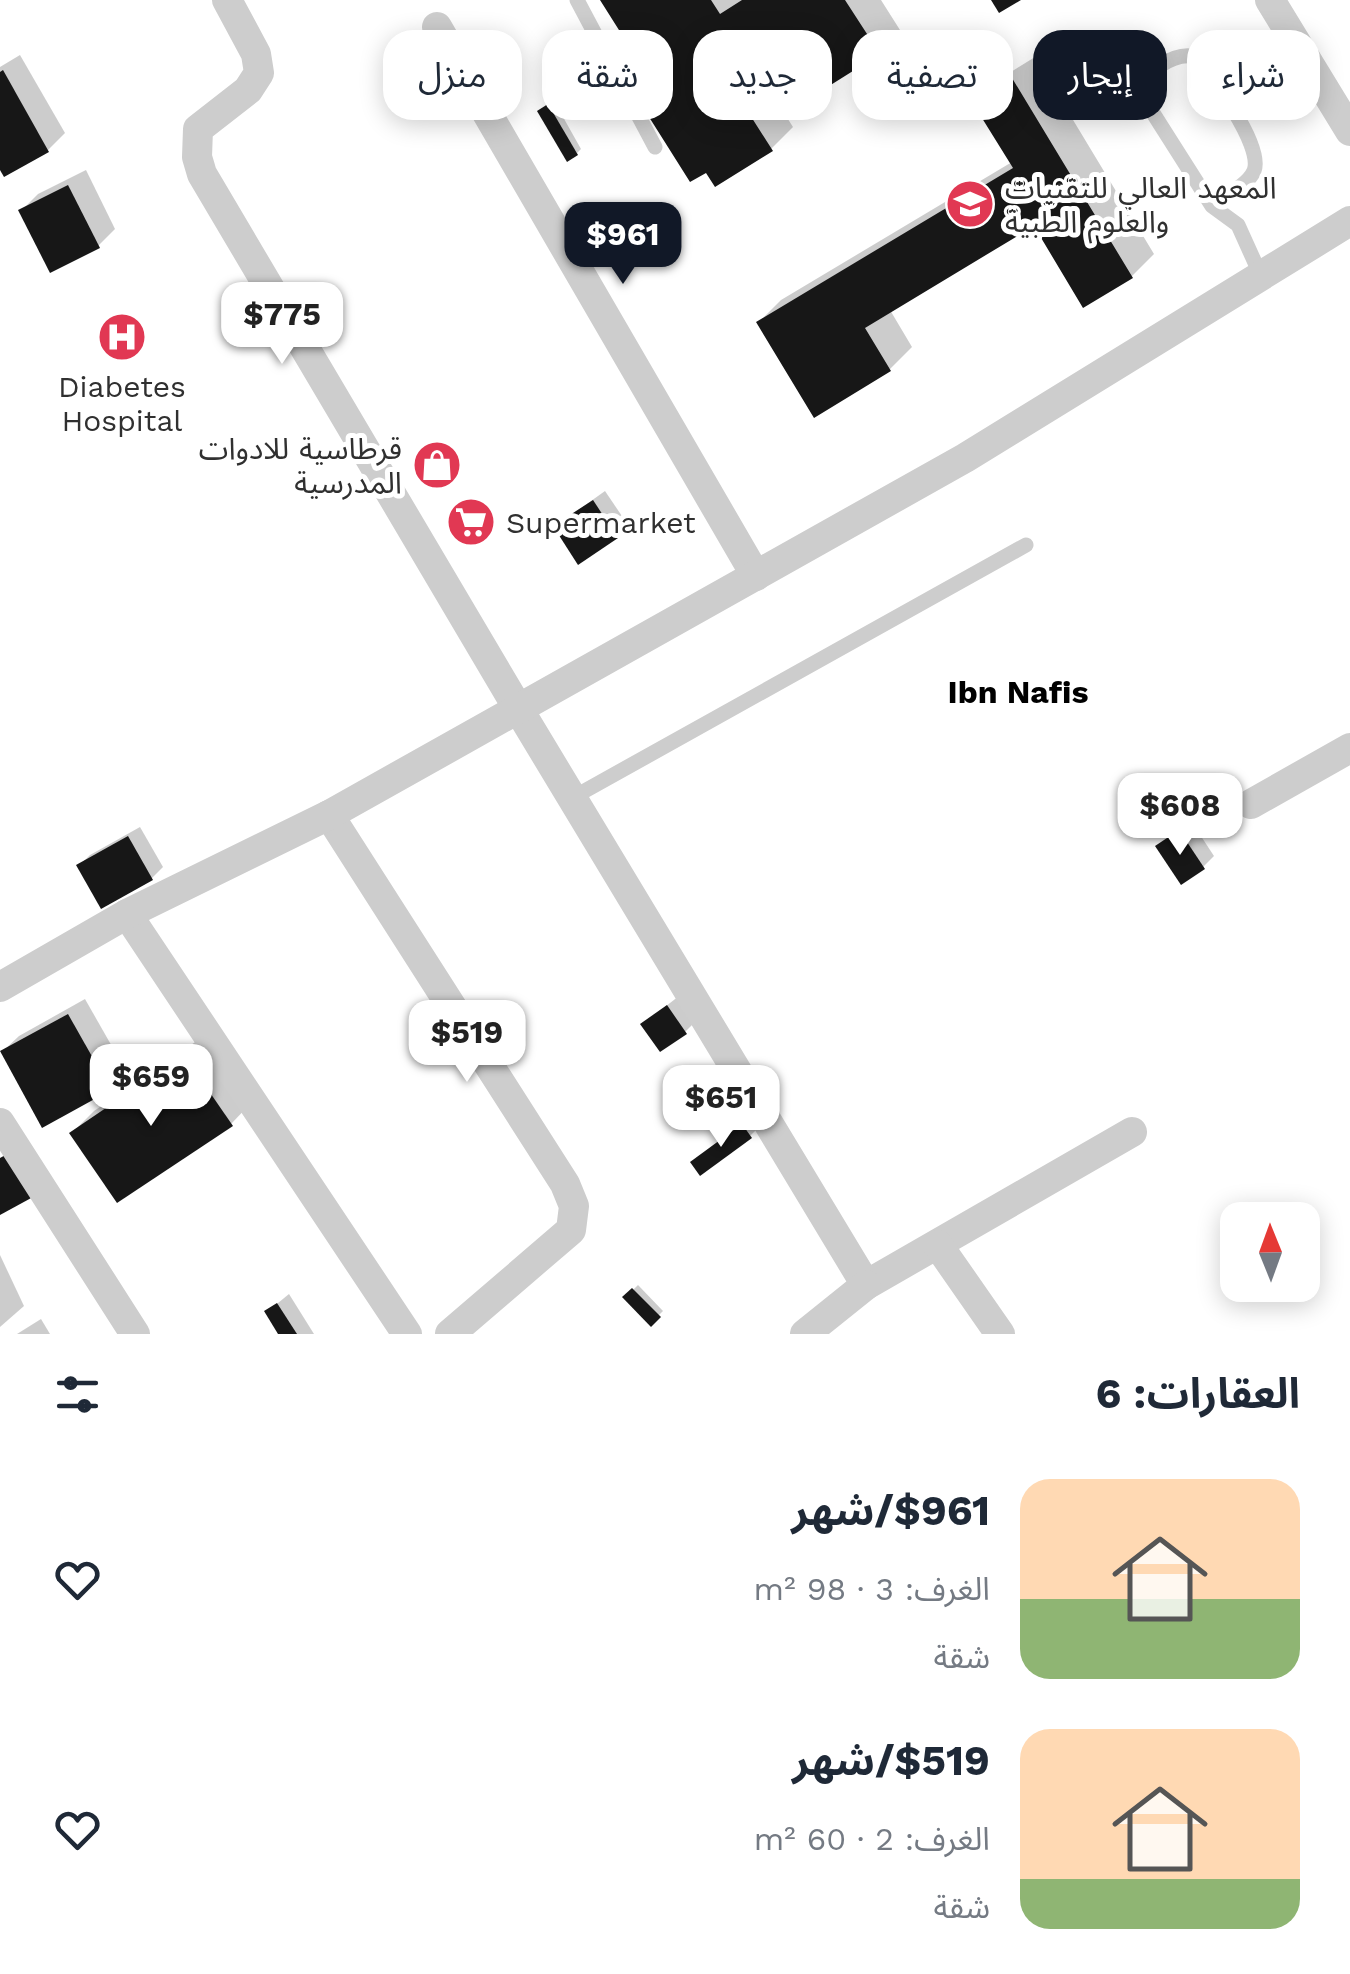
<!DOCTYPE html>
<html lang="ar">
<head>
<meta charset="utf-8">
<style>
  :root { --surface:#fff; --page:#f2f2f3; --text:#1f2937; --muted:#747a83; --accent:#111827 }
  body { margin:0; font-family:"Work Sans","Noto Sans Arabic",sans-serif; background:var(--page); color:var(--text); direction:rtl; height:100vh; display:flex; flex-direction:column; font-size:38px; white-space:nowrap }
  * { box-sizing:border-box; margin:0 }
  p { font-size:32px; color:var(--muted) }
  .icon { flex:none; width:55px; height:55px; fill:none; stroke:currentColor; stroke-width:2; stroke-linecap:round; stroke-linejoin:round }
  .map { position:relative; height:1334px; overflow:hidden; direction:ltr }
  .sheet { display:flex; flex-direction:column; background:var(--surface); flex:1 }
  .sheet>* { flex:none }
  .banner { position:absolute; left:30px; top:30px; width:1290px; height:90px; direction:rtl; display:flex; gap:20px }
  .needle { width:65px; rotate:359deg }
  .tools { position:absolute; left:1220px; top:1202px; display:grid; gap:20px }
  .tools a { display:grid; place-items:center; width:100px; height:100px; border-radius:20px; background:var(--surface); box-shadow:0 5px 25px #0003; font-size:50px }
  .price { position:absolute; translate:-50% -85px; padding:0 22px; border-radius:20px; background:#fff; color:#222; font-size:32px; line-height:65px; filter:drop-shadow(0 2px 5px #0008) }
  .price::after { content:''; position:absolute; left:50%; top:60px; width:30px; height:22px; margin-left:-15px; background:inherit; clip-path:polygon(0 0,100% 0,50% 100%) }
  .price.current { background:var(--accent); color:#fff }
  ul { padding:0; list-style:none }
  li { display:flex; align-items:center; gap:30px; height:250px; padding:0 50px }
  li span { display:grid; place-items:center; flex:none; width:280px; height:200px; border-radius:30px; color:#555 }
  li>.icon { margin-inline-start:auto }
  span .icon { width:120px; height:120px; fill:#fffc; stroke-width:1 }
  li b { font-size:42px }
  h2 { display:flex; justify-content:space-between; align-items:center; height:120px; padding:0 50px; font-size:42px }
  .tag { padding:0 35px; border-radius:30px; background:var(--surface); box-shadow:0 5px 25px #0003; font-size:35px; line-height:90px }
  .tag.current { background:var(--accent); color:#fff }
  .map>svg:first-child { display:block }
  .shadow { fill:#0003 }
  .building { fill:#171717 }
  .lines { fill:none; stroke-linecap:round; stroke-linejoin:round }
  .lane { stroke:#cdcdcd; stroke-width:15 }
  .street { stroke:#cdcdcd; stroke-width:30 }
  .labels { text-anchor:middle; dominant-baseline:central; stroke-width:10; stroke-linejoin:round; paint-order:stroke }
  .poi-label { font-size:30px; fill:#303030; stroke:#fff; text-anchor:start }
  .neighbourhood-label { font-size:32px; font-weight:bold; fill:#000; stroke:#fff }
</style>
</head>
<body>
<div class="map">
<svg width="1350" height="1334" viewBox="0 0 1350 1334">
  <rect width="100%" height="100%" fill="#fff"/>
  <g class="shadow">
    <polygon points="603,0 881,0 900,30 878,52 766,41 746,53 793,127 771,149 606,45 622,29"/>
    <polygon points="20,55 65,133 48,150 0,165 0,67"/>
    <polygon points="1035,57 1154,254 1132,276 1084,304 1035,223 890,310 912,347 890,369 759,322 781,300 1012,162 975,102 998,80"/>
    <polygon points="554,101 581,149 577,153 545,106"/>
    <polygon points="86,170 115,229 98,246 21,211 38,194"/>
    <polygon points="605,491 628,525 578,561 556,526"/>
    <polygon points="1191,821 1214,856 1203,867 1158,846"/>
    <polygon points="140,827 163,867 152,878 102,906 79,866 90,855"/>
    <polygon points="679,996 696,1021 685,1032 643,1024"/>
    <polygon points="85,999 126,1071 109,1088 2,1052 19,1036"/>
    <polygon points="207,1034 253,1101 231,1124 72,1133 94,1111"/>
    <polygon points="754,1115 761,1125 750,1136 704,1152"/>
    <polygon points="0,1255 24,1306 0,1327"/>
    <polygon points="638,1285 663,1311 651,1323 626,1297"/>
    <polygon points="289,1294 314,1334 281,1334 267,1312"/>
    <polygon points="41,1319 50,1334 17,1334"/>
  </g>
  <g class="building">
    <polygon points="600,0 711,0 720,14 742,0 845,0 880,54 802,103 765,44 722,71 773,151 715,187 706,173 690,182 603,44 624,38"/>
    <polygon points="991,0 1021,0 999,13"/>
    <polygon points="3,70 49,152 4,177 0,170 0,72"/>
    <polygon points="1012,78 1133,278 1083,308 1034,226 865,328 891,371 814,418 756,322 1013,168 972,102"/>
    <polygon points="548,104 578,155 567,162 537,111"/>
    <polygon points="68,185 100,248 50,273 18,210"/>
    <polygon points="593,500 618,538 578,565 553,526"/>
    <polygon points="1179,830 1205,869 1181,885 1155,846"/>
    <polygon points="128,836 153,880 101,909 76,865"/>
    <polygon points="667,1005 687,1034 660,1052 640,1024"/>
    <polygon points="68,1014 111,1090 42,1128 0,1051"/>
    <polygon points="184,1055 233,1126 117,1203 69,1133"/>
    <polygon points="742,1124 752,1138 700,1176 690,1162"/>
    <polygon points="9,1153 33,1197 0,1215 0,1158"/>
    <polygon points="632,1288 661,1317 651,1327 622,1297"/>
    <polygon points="277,1303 297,1334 278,1334 264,1311"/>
  </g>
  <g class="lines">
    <g class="lane">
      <polyline points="577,0 655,147"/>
      <path d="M 1212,206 C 1224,197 1248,185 1254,171 C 1264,146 1210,72 1191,56 C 1173,54 1144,72 1139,91 L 1212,206 L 1238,225 L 1261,276"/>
      <polyline points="572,798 1026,545"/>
    </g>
    <g class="street">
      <polyline points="227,0 256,54 259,73 248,90 198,129 197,157 202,174 519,710 866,1285 1132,1132"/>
      <polyline points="1270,0 1350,131"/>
      <polyline points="437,27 756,576"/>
      <polyline points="1251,804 1350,748"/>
      <polyline points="329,815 565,1184 574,1206 571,1230 450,1334"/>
      <polyline points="127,914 407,1334"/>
      <polyline points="0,987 127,914 329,815 965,458 1350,221"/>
      <polyline points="0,1123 135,1334"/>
      <polyline points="938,1245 1000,1334"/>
      <polyline points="805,1334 866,1285"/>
    </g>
  </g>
  <defs>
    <g id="university-disc" transform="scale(2.5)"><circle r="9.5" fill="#e13853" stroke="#fff"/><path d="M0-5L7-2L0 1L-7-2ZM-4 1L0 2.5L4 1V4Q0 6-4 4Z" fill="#fff"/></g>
    <g id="hospital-disc" transform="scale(2.5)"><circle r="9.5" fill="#e13853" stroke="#fff"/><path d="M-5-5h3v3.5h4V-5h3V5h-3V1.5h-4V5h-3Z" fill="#fff"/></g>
    <g id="shop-disc" transform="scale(2.5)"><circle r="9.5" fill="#e13853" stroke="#fff"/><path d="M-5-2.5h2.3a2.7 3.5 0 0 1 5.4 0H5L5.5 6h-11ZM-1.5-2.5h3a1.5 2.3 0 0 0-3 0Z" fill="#fff"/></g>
    <g id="supermarket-disc" transform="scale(2.5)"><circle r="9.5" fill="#e13853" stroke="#fff"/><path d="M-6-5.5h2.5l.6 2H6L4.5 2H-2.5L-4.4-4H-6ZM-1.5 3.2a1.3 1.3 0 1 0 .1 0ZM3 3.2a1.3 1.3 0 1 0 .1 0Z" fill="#fff"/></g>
  </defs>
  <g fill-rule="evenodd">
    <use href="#university-disc" x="970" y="204"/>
    <use href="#hospital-disc" x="122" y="337"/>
    <use href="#shop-disc" x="437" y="465"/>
    <use href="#supermarket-disc" x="471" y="522"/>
  </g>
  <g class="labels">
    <g class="poi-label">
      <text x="1005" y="187">المعهد العالي للتقنيات<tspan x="1005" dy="34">والعلوم الطبية</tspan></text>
      <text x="122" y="386" text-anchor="middle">Diabetes<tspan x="122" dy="34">Hospital</tspan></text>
      <text x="402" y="448" text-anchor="end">قرطاسية للادوات<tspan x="402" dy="34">المدرسية</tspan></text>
      <text x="506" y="522">Supermarket</text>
    </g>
    <g class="neighbourhood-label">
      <text x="1018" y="692">Ibn Nafis</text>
    </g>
  </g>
</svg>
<div class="tools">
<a><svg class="needle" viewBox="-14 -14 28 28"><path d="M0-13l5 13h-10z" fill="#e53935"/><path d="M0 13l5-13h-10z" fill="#747a83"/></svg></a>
</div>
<b class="price current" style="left:623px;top:287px">$961</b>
<b class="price" style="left:282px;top:367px">$775</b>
<b class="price" style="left:1180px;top:858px">$608</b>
<b class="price" style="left:467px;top:1085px">$519</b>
<b class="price" style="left:151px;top:1129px">$659</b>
<b class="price" style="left:721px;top:1150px">$651</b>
<div class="banner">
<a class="tag">شراء</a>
<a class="tag current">إيجار</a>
<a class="tag">تصفية</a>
<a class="tag">جديد</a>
<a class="tag">شقة</a>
<a class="tag">منزل</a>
</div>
</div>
<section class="sheet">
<h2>العقارات: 6<svg class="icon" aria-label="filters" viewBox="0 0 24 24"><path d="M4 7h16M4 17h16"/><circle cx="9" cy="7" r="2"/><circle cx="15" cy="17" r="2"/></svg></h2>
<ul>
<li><span style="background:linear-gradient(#ffd9b3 60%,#8fb573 0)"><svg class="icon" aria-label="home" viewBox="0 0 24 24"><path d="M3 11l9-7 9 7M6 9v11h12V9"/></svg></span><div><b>$961/شهر</b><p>الغرف: 3 · 98 m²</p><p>شقة</p></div><svg class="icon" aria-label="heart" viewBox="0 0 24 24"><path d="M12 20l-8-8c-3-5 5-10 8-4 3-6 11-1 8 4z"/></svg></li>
<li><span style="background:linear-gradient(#ffd9b3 75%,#8fb573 0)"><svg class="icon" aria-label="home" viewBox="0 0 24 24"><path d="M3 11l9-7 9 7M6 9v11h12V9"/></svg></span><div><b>$519/شهر</b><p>الغرف: 2 · 60 m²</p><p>شقة</p></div><svg class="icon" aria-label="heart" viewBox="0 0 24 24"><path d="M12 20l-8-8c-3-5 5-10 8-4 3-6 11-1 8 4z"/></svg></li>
</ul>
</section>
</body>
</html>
